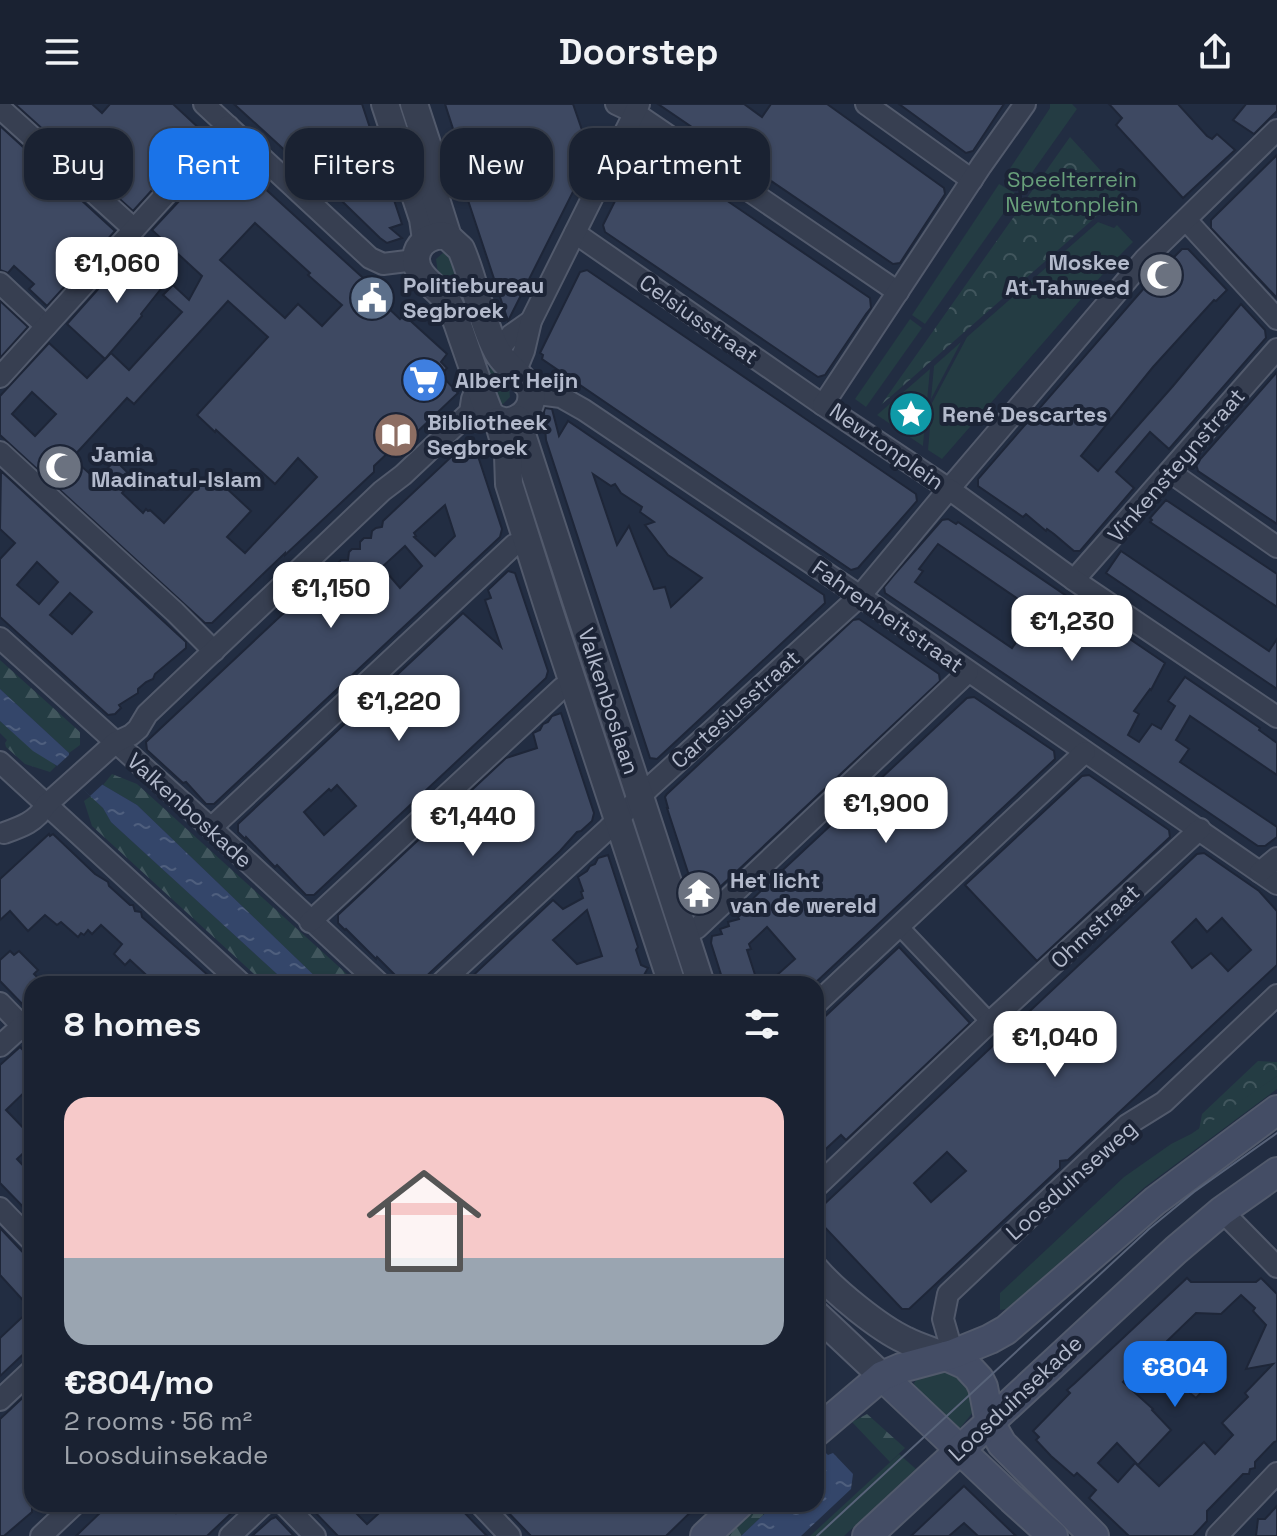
<!DOCTYPE html>
<html lang="en">
<head>
<meta charset="utf-8">
<style>
  :root { --surface:#1a2232; --page:#272f3e; --text:#f1f3f6; --muted:#9fa4ac; --line:#383f4d; --accent:#1a73e8 }
  body { margin:0; font-family:"Space Grotesk",sans-serif; background:var(--page); color:var(--text); height:100vh; display:flex; flex-direction:column; font-size:30px; white-space:nowrap }
  * { box-sizing:border-box; margin:0 }
  p { font-size:26px; color:var(--muted) }
  .icon { flex:none; width:44px; height:44px; fill:none; stroke:currentColor; stroke-width:2; stroke-linecap:round; stroke-linejoin:round }
  .map { position:relative; flex:1; overflow:hidden }
  .side { position:absolute; left:24px; top:872px; width:800px; height:536px; display:flex; flex-direction:column; background:var(--surface); border-radius:24px; box-shadow:0 2px 6px #0004,0 0 0 2px var(--line) }
  .side>* { flex:none }
  .hud { position:absolute; left:24px; top:24px; width:800px; height:72px; display:flex; gap:16px }
  .price { position:absolute; translate:-50% -68px; padding:0 18px; border-radius:16px; background:#fff; color:#222; font-size:26px; line-height:52px; filter:drop-shadow(0 2px 4px #0008) }
  .price::after { content:''; position:absolute; left:50%; top:48px; width:24px; height:18px; margin-left:-12px; background:inherit; clip-path:polygon(0 0,100% 0,50% 100%) }
  .price.on { background:var(--accent); color:#fff }
  ul { padding:0; list-style:none }
  li { display:grid; align-content:center; gap:16px; height:424px; padding:0 40px }
  li+li { border-top:2px solid var(--line) }
  li span { display:grid; place-items:center; height:248px; border-radius:24px; color:#555 }
  li>.icon { margin-inline-start:auto }
  span .icon { width:144px; height:144px; fill:#fffc; stroke-width:1 }
  li b { font-size:34px }
  h2 { display:flex; justify-content:space-between; align-items:center; height:96px; padding:0 40px; font-size:34px }
  .chip { padding:0 28px; border-radius:24px; background:var(--surface); box-shadow:0 2px 6px #0004,0 0 0 2px var(--line); font-size:28px; line-height:72px }
  .chip.on { background:var(--accent); color:#fff }
  header { display:flex; justify-content:space-between; align-items:center; height:104px; padding:0 40px; background:var(--surface); font-size:36px; font-weight:800 }
  .map>svg:first-child { display:block }
  .grass { fill:#243c43 }
  .forest { fill:url(#forest-firs) }
  .park { fill:url(#park-crowns) }
  .water { fill:url(#water-ripples) }
  .pier { fill:#222d42 }
  .building { fill:#3e4962; stroke:#1e2638; stroke-width:2; fill-rule:evenodd }
  .lines { fill:none; stroke-linecap:round; stroke-linejoin:round }
  .pedestrian-casing { stroke:#525a6c; stroke-width:20 }
  .minor-casing { stroke:#525a6c; stroke-width:24 }
  .tertiary-casing { stroke:#525a6c; stroke-width:30 }
  .secondary-casing { stroke:#525a6c; stroke-width:32 }
  .pedestrian { stroke:#373f51; stroke-width:16 }
  .minor { stroke:#373f51; stroke-width:20 }
  .tertiary { stroke:#373f51; stroke-width:26 }
  .secondary { stroke:#444d65; stroke-width:28 }
  .tram { stroke:#586379; stroke-width:2 }
  .labels { text-anchor:middle; dominant-baseline:central; stroke-width:8; stroke-linejoin:round; paint-order:stroke }
  .park-label { font-size:22px; fill:#689f7a; stroke:#1c2436 }
  .poi-label { font-size:22px; font-weight:bold; fill:#b3bacc; stroke:#1c2436; text-anchor:start }
  .street-label { font-size:22px; fill:#b3bacc; stroke:#1c2436 }
</style>
</head>
<body>
<header><svg class="icon" aria-label="menu" viewBox="0 0 24 24"><path d="M4 6h16M4 12h16M4 18h16"/></svg>Doorstep<svg class="icon" aria-label="share" viewBox="0 0 24 24"><path d="M12 15V3M7 8l5-5 5 5M5 13v7h14v-7"/></svg></header>
<div class="map">
<svg width="1277" height="1432" viewBox="0 0 1277 1432">
  <defs>
    <pattern id="forest-firs" width="22" height="20" patternUnits="userSpaceOnUse" patternTransform="scale(2)"><rect width="22" height="20" fill="#243c43"/><path d="M5 1l3.5 6h-7zM16 11l3.5 6h-7z" fill="#41565d"/></pattern>
    <pattern id="park-crowns" width="20" height="18" patternUnits="userSpaceOnUse" patternTransform="scale(2)"><rect width="20" height="18" fill="#243c43"/><path d="M2 6a3 3 0 1 1 6 0M12 15a3 3 0 1 1 6 0" fill="none" stroke="#41565d"/></pattern>
    <pattern id="water-ripples" width="26" height="14" patternUnits="userSpaceOnUse" patternTransform="scale(2)"><rect width="26" height="14" fill="#34466a"/><path d="M2 4q2-2 4 0t4 0M15 11q2-2 4 0t4 0" fill="none" stroke="#4f5f7e"/></pattern>
  </defs>
  <rect width="100%" height="100%" fill="#222d42"/>
  <g class="grass">
    <polygon points="1050,0 1072,0 1077,5 1026,77 1014,80 1012,79 1015,74 1007,69 1050,4"/>
    <polygon points="999,80 1017,90 925,220 912,211"/>
    <polygon points="1098,118 1114,124 1117,121 1133,138 1116,155 942,355 928,346 932,299 967,233"/>
    <polygon points="444,148 449,148 472,203 461,207 438,170 436,155"/>
    <polygon points="910,215 922,224 866,303 855,295"/>
    <polygon points="961,238 931,295 934,262"/>
    <polygon points="493,259 509,282 510,293 503,300 496,300 484,276"/>
    <polygon points="930,265 923,341 923,342 877,311"/>
    <polygon points="1277,972 1277,985 1145,1083 1007,1205 1000,1206 1000,1189 1124,1073 1171,1040 1191,1030"/>
    <polygon points="944,1263 971,1282 978,1302 956,1329 915,1289 914,1279 920,1270"/>
    <polygon points="899,1350 916,1365 844,1432 810,1432"/>
  </g>
  <g class="forest">
    <polygon points="0,556 80,628 80,641 69,649 0,585"/>
    <polygon points="0,617 33,646 50,656 56,662 50,668 25,660 6,643 5,639 7,636 0,629"/>
    <polygon points="112,670 137,680 358,880 323,880 137,701 103,681"/>
    <polygon points="91,692 103,704 111,718 288,880 265,880 92,722 84,697"/>
    <polygon points="867,1310 905,1344 890,1358 852,1318"/>
    <polygon points="755,1400 775,1400 741,1432 720,1432"/>
  </g>
  <g class="park">
    <polygon points="1070,33 1122,90 881,301"/>
    <polygon points="1258,957 1277,958 1277,972 1199,1026 1202,1010"/>
  </g>
  <g class="water">
    <polygon points="0,585 69,649 69,652 103,681 137,701 323,880 288,880 111,718 103,704 59,663 33,647 0,617"/>
    <polygon points="816,1340 828,1351 833,1349 853,1370 851,1385 801,1432 741,1432 775,1400 816,1400"/>
  </g>
  <polygon class="pier" points="69,651 103,680 90,692 57,662"/>
  <g class="building">
    <polygon points="15,0 92,0 102,9 110,0 173,0 202,27 202,31 133,107"/>
    <polygon points="234,0 362,0 402,120 390,124 402,134 387,139 380,134 315,71 313,72"/>
    <polygon points="445,0 573,0 591,52 589,53 590,54 508,217 453,51 457,43 454,35 456,34"/>
    <polygon points="658,0 744,0 762,13 771,0 827,0 944,84 945,90 900,159 893,160"/>
    <polygon points="899,0 1004,0 973,47 966,49"/>
    <polygon points="1109,0 1178,0 1207,32 1212,35 1217,30 1235,46 1183,94 1116,21 1122,14"/>
    <polygon points="1246,0 1277,0 1277,7 1254,30 1233,16"/>
    <polygon points="0,22 115,127 47,202 29,185 34,180 14,162 8,169 0,166"/>
    <polygon points="648,43 870,194 871,204 866,210 825,271 818,273 605,128 603,121 641,45"/>
    <path d="M 228,51 L 373,183 L 370,187 L 400,215 L 404,211 L 447,250 L 441,258 L 447,264 L 441,271 L 458,289 L 395,349 L 392,345 L 374,362 L 374,368 L 285,451 L 285,449 L 212,519 L 205,519 L 0,331 L 0,292 L 49,239 L 87,274 L 111,249 L 129,266 L 182,208 L 163,191 L 173,181 L 189,196 L 202,172 L 152,126 L 197,78 L 196,77 L 219,52 ZM 255,119 L 310,169 L 308,171 L 342,201 L 322,222 L 298,200 L 285,214 L 220,156 ZM 228,197 L 268,233 L 197,311 L 215,328 L 216,326 L 275,380 L 298,354 L 317,373 L 245,449 L 227,433 L 251,407 L 210,369 L 164,419 L 150,406 L 148,407 L 146,405 L 143,409 L 122,389 L 134,375 L 115,356 L 97,376 L 72,354 L 127,294 L 134,300 ZM 32,288 L 56,310 L 35,332 L 12,310 Z"/>
    <polygon points="1277,51 1277,194 1211,124 1211,116"/>
    <polygon points="134,145 152,162 148,167 164,181 141,210 142,212 105,255 67,220"/>
    <polygon points="1182,145 1188,145 1227,186 1216,197 1214,196 1153,263 1081,352 1098,367 1173,282 1241,200 1265,226 1266,234 1169,345 1150,328 1116,368 1134,384 1080,447 1074,447 1054,430 1047,425 1046,427 1026,410 1023,413 978,382 978,375 1145,183"/>
    <polygon points="587,166 916,390 917,397 858,464 851,466 542,255 543,251 540,249 580,168"/>
    <polygon points="0,197 28,223 0,254"/>
    <polygon points="1277,268 1277,420 1198,367 1196,360"/>
    <path d="M 545,304 L 552,305 L 559,332 L 568,317 L 824,491 L 825,499 L 657,655 L 650,654 L 546,336 L 544,308 ZM 593,370 L 611,382 L 615,380 L 621,389 L 642,403 L 640,408 L 654,418 L 645,421 L 668,451 L 702,474 L 671,503 L 665,483 L 654,485 L 629,422 L 617,441 Z"/>
    <path d="M 467,338 L 474,340 L 502,425 L 500,433 L 214,700 L 206,700 L 186,678 L 183,679 L 147,646 L 146,638 L 317,478 L 322,478 L 327,469 L 336,465 L 337,460 L 341,456 L 348,456 L 349,448 L 352,445 L 360,445 L 360,438 L 364,434 L 371,434 L 372,427 L 376,424 L 382,423 L 383,417 ZM 445,401 L 455,432 L 435,452 L 414,433 L 416,432 L 414,429 ZM 405,442 L 422,462 L 400,484 L 382,463 Z"/>
    <path d="M 1,367 L 186,538 L 186,544 L 155,570 L 153,575 L 146,578 L 138,585 L 138,589 L 119,601 L 121,604 L 115,610 L 108,611 L 0,513 L 0,455 L 15,439 L 0,425 ZM 37,458 L 58,478 L 39,500 L 17,481 ZM 70,489 L 92,508 L 72,530 L 50,511 Z"/>
    <polygon points="1166,396 1277,470 1277,503 1150,418 1152,416 1150,414"/>
    <path d="M 948,415 L 956,420 L 958,418 L 1165,559 L 1151,586 L 1150,585 L 1134,607 L 1139,610 L 1128,631 L 1139,638 L 1152,620 L 1161,625 L 1175,602 L 1168,597 L 1185,573 L 1260,624 L 1259,626 L 1277,639 L 1277,671 L 1190,612 L 1176,636 L 1189,645 L 1180,658 L 1277,723 L 1277,733 L 1265,742 L 1258,742 L 885,489 L 884,483 L 893,472 L 942,416 ZM 938,440 L 1050,517 L 1035,539 L 1022,530 L 1012,544 L 915,478 L 923,467 L 919,465 Z"/>
    <polygon points="1121,447 1269,547 1277,535 1277,585 1106,469"/>
    <path d="M 508,467 L 515,469 L 548,567 L 546,574 L 314,791 L 306,791 L 277,761 L 275,763 L 246,733 L 245,735 L 238,728 L 238,720 L 463,509 L 501,543 L 485,496 L 491,494 L 488,486 ZM 337,681 L 356,702 L 324,731 L 304,708 L 329,685 L 331,687 Z"/>
    <polygon points="859,515 939,570 940,577 704,798 697,796 667,704 668,704 665,693 667,690 853,516"/>
    <polygon points="974,593 1054,647 1055,655 814,880 767,880 795,855 767,823 749,840 751,845 747,846 758,880 724,880 711,839 712,832 722,830 720,825 729,822 728,818 739,815 737,810 771,777 967,594"/>
    <polygon points="561,609 594,709 592,717 581,727 577,728 560,747 418,880 404,880 377,853 376,855 346,825 345,826 338,819 338,811 506,654 537,644 533,629 540,626 543,620 548,618 552,612"/>
    <polygon points="1089,671 1169,726 1170,733 1037,857 965,781 1082,672"/>
    <polygon points="49,730 50,732 53,730 95,770 108,778 109,782 130,801 133,801 135,807 141,808 142,813 218,880 156,880 130,856 125,861 114,850 122,840 101,821 92,830 88,826 84,831 81,829 78,833 61,818 57,821 45,811 28,827 10,807 0,816 0,775"/>
    <path d="M 1204,749 L 1259,787 L 1277,807 L 1277,861 L 1068,1056 L 1060,1057 L 1060,1064 L 909,1205 L 902,1205 L 816,1114 L 817,1107 L 1197,750 ZM 1222,814 L 1251,846 L 1228,867 L 1211,849 L 1192,864 L 1172,838 L 1196,815 L 1207,828 ZM 947,1048 L 966,1067 L 931,1098 L 914,1079 Z"/>
    <path d="M 608,751 L 638,843 L 636,846 L 641,861 L 648,864 L 644,871 L 647,880 L 464,880 L 553,796 L 563,805 L 583,794 L 581,788 L 583,787 L 578,773 L 587,767 L 590,762 L 595,760 L 598,754 ZM 587,806 L 602,852 L 577,860 L 553,836 Z"/>
    <polygon points="899,843 970,919 846,1036 841,1031 816,1054 816,921"/>
    <polygon points="10,847 14,851 19,847 38,866 34,870 44,880 32,880 32,910 0,877 0,856"/>
    <polygon points="20,943 32,955 32,981 6,1006 32,1033 32,1041 17,1055 32,1071 32,1112 0,1079 0,961"/>
    <polygon points="0,1124 32,1158 32,1242 0,1272 0,1234 31,1205 0,1171"/>
    <path d="M 1187,1174 L 1191,1178 L 1256,1178 L 1261,1174 L 1277,1190 L 1277,1337 L 1274,1338 L 1255,1358 L 1255,1364 L 1250,1365 L 1249,1370 L 1243,1370 L 1207,1407 L 1207,1417 L 1193,1432 L 1129,1432 L 1089,1394 L 1096,1386 L 1077,1369 L 1074,1372 L 1051,1352 L 1036,1336 L 1039,1333 L 1033,1327 L 1070,1289 L 1067,1286 L 1075,1279 ZM 1241,1191 L 1255,1204 L 1253,1207 L 1266,1221 L 1246,1265 L 1273,1260 L 1245,1289 L 1248,1293 L 1222,1319 L 1233,1331 L 1215,1350 L 1204,1338 L 1159,1382 L 1135,1359 L 1118,1378 L 1098,1359 L 1117,1339 L 1138,1361 L 1171,1326 L 1152,1306 L 1153,1305 L 1123,1278 L 1150,1252 L 1163,1263 L 1174,1253 L 1174,1247 L 1166,1238 L 1196,1209 L 1221,1210 Z"/>
    <polygon points="1197,1272 1207,1282 1196,1294 1185,1285"/>
    <polygon points="32,1285 32,1408 4,1432 0,1432 0,1315"/>
    <polygon points="964,1382 1016,1432 978,1432 964,1419 949,1432 911,1432"/>
    <polygon points="104,1400 167,1400 176,1409 186,1400 190,1400 197,1407 204,1400 241,1400 207,1432 76,1432 104,1405"/>
    <polygon points="307,1400 347,1400 367,1420 389,1400 456,1400 487,1432 338,1432"/>
    <polygon points="500,1400 699,1400 666,1432 531,1432"/>
    <polygon points="1277,1402 1277,1432 1256,1432 1258,1415 1265,1415"/>
    <polygon points="276,1413 294,1432 252,1432 271,1415"/>
  </g>
  <g class="lines">
    <g class="pedestrian-casing">
      <polyline id="pedestrian" points="899,822 990,918"/>
    </g>
    <g class="minor-casing">
      <g id="minor">
        <polyline points="204,0 370,154 383,160 415,156"/>
        <polyline points="616,0 635,9 898,188"/>
        <polyline points="866,0 972,76"/>
        <polyline points="0,4 134,125"/>
        <polyline points="1186,116 1277,215"/>
        <polyline points="575,129 823,301 949,385 1145,155 1277,26"/>
        <polyline points="0,179 46,222"/>
        <polyline points="497,248 511,231 531,217"/>
        <polyline points="515,269 524,247 531,217 639,0"/>
        <polyline points="0,273 228,22"/>
        <polyline points="531,289 561,293 584,306 860,492 1277,780"/>
        <polyline points="823,301 981,62 1025,0"/>
        <polyline points="0,348 175,508 214,547"/>
        <polyline points="1170,368 1277,443"/>
        <polyline points="1074,476 1277,245"/>
        <polyline points="0,534 211,724 380,880"/>
        <polyline points="0,658 242,880"/>
        <polyline points="211,724 514,441 528,436"/>
        <path d="M 4,729 C 21,723 36,718 46,701 L 116,638 L 131,631 L 138,625 L 147,610 L 382,387 L 403,371 L 470,308 L 472,295 L 478,281"/>
        <polyline points="1260,768 1277,754"/>
        <polyline points="310,818 562,584 573,579"/>
        <polyline points="685,830 697,824 968,568"/>
        <polyline points="440,880 608,725 651,682 860,492 949,385 1074,476 1277,613"/>
        <polyline points="0,899 32,932"/>
        <polyline points="816,900 1085,648"/>
        <polyline points="0,942 22,922"/>
        <polyline points="816,1083 990,918 1200,725"/>
        <polyline points="0,1104 32,1137"/>
        <polyline points="1222,1107 1277,1163"/>
        <polyline points="953,1250 943,1215 948,1190 1127,1021 1164,998 1277,891"/>
        <polyline points="0,1296 32,1266"/>
        <polyline points="284,1400 315,1432"/>
        <polyline points="480,1400 510,1432"/>
        <polyline points="41,1432 75,1400"/>
        <polyline points="230,1432 264,1400"/>
        <polyline points="1217,1432 1277,1369"/>
      </g>
    </g>
    <g class="tertiary-casing">
      <g id="tertiary">
        <polyline points="385,0 423,115 426,136"/>
        <polyline points="414,0 435,64 435,92 448,133"/>
        <path d="M 441,131 L 448,133 L 461,145 C 475,177 480,214 496,245 C 503,261 529,277 531,288 C 535,311 506,327 490,310 C 479,284 471,258 462,233 C 458,221 454,208 448,198 C 438,183 415,173 416,154 C 417,140 429,133 441,131 Z"/>
        <polyline points="517,315 701,880"/>
        <polyline points="498,317 508,351 509,380 548,503 672,880"/>
        <path d="M 816,1166 C 835,1188 879,1224 905,1236 C 918,1243 933,1247 946,1252"/>
        <polyline points="816,1210 882,1272"/>
      </g>
    </g>
    <g class="secondary-casing">
      <g id="secondary">
        <polyline points="946,1252 966,1261 979,1275 983,1283 990,1319 1002,1340 1094,1432"/>
        <polyline points="882,1272 1012,1395 1053,1432"/>
        <polyline points="816,1328 882,1272 901,1264 953,1250 990,1235 1006,1226 1155,1097 1277,1006"/>
        <polyline points="705,1432 739,1400"/>
        <polyline points="867,1432 1176,1146 1222,1107 1277,1068"/>
      </g>
    </g>
    <use href="#pedestrian" class="pedestrian"/>
    <use href="#minor" class="minor"/>
    <use href="#tertiary" class="tertiary"/>
    <use href="#secondary" class="secondary"/>
    <polyline class="tram" points="817,1432 1149,1125 1194,1088 1277,1029"/>
  </g>
  <defs>
    <g id="mosque-disc" transform="scale(2.3)"><circle r="9.5" fill="#6b7280" stroke="#1c2436"/><path d="M3.5-4.9A6 6 0 1 0 3.5 4.9A5 5 0 1 1 3.5-4.9Z" fill="#fff"/></g>
    <g id="civic-disc" transform="scale(2.3)"><circle r="9.5" fill="#5c6f8a" stroke="#1c2436"/><path d="M-.6-6.5H3V-4.5H.6V-3L4-1V1h2V6H-6V1h2V-1L-.6-3ZM-1.2 2.5V6h2.4V2.5Z" fill="#fff"/></g>
    <g id="supermarket-disc" transform="scale(2.3)"><circle r="9.5" fill="#3f7fe0" stroke="#1c2436"/><path d="M-6-5.5h2.5l.6 2H6L4.5 2H-2.5L-4.4-4H-6ZM-1.5 3.2a1.3 1.3 0 1 0 .1 0ZM3 3.2a1.3 1.3 0 1 0 .1 0Z" fill="#fff"/></g>
    <g id="sight-disc" transform="scale(2.3)"><circle r="9.5" fill="#0f9aa8" stroke="#1c2436"/><path d="M0-6L1.8-2.2L6-1.7L2.9 1.2L3.7 5.4L0 3.3L-3.7 5.4L-2.9 1.2L-6-1.7L-1.8-2.2Z" fill="#fff"/></g>
    <g id="library-disc" transform="scale(2.3)"><circle r="9.5" fill="#8d6e63" stroke="#1c2436"/><path d="M-6-4Q-3-5.5-.7-3.5V5Q-3 3-6 4ZM6-4Q3-5.5 .7-3.5V5Q3 3 6 4Z" fill="#fff"/></g>
    <g id="temple-disc" transform="scale(2.3)"><circle r="9.5" fill="#6b7280" stroke="#1c2436"/><path d="M0-6L5-2H3V0L6.5 2.5H4V6H1.5V3h-3V6H-4V2.5H-6.5L-3 0V-2H-5Z" fill="#fff"/></g>
  </defs>
  <g fill-rule="evenodd">
    <use href="#mosque-disc" x="1161" y="171"/>
    <use href="#civic-disc" x="372" y="194"/>
    <use href="#supermarket-disc" x="424" y="276"/>
    <use href="#sight-disc" x="911" y="310"/>
    <use href="#library-disc" x="396" y="331"/>
    <use href="#mosque-disc" x="60" y="363"/>
    <use href="#temple-disc" x="699" y="789"/>
  </g>
  <g class="labels">
    <g class="park-label">
      <text x="1072" y="75">Speelterrein<tspan x="1072" dy="25">Newtonplein</tspan></text>
    </g>
    <g class="poi-label">
      <text x="1130" y="158" text-anchor="end">Moskee<tspan x="1130" dy="25">At-Tahweed</tspan></text>
      <text x="403" y="181">Politiebureau<tspan x="403" dy="25">Segbroek</tspan></text>
      <text x="455" y="276">Albert Heijn</text>
      <text x="942" y="310">René Descartes</text>
      <text x="427" y="318">Bibliotheek<tspan x="427" dy="25">Segbroek</tspan></text>
      <text x="91" y="350">Jamia<tspan x="91" dy="25">Madinatul-Islam</tspan></text>
      <text x="730" y="776">Het licht<tspan x="730" dy="25">van de wereld</tspan></text>
    </g>
    <g class="street-label">
      <text transform="translate(699 215) rotate(35)">Celsiusstraat</text>
      <text transform="translate(887 342) rotate(35)">Newtonplein</text>
      <text transform="translate(1176 361) rotate(-49)">Vinkensteynstraat</text>
      <text transform="translate(888 512) rotate(35)">Fahrenheitstraat</text>
      <text transform="translate(609 597) rotate(72)">Valkenboslaan</text>
      <text transform="translate(735 605) rotate(-42)">Cartesiusstraat</text>
      <text transform="translate(190 706) rotate(42)">Valkenboskade</text>
      <text transform="translate(1095 822) rotate(-43)">Ohmstraat</text>
      <text transform="translate(1071 1076) rotate(-42)">Loosduinseweg</text>
      <text transform="translate(1015 1294) rotate(-43)">Loosduinsekade</text>
    </g>
  </g>
</svg>
<b class="price" style="left:117px;top:201px">€1,060</b>
<b class="price" style="left:331px;top:526px">€1,150</b>
<b class="price" style="left:1072px;top:559px">€1,230</b>
<b class="price" style="left:399px;top:639px">€1,220</b>
<b class="price" style="left:886px;top:741px">€1,900</b>
<b class="price" style="left:473px;top:754px">€1,440</b>
<b class="price" style="left:1055px;top:975px">€1,040</b>
<b class="price on" style="left:1175px;top:1305px">€804</b>
<div class="hud">
<a class="chip">Buy</a>
<a class="chip on">Rent</a>
<a class="chip">Filters</a>
<a class="chip">New</a>
<a class="chip">Apartment</a>
</div>
<section class="side">
<h2>8 homes<svg class="icon" aria-label="filters" viewBox="0 0 24 24"><path d="M4 7h16M4 17h16"/><circle cx="9" cy="7" r="2"/><circle cx="15" cy="17" r="2"/></svg></h2>
<ul>
<li><span style="background:linear-gradient(#f6c9c9 65%,#9aa5b1 0)"><svg class="icon" aria-label="home" viewBox="0 0 24 24"><path d="M3 11l9-7 9 7M6 9v11h12V9"/></svg></span><div><b>€804/mo</b><p>2 rooms · 56 m²</p><p>Loosduinsekade</p></div></li>
</ul>
</section>
</div>
</body>
</html>
